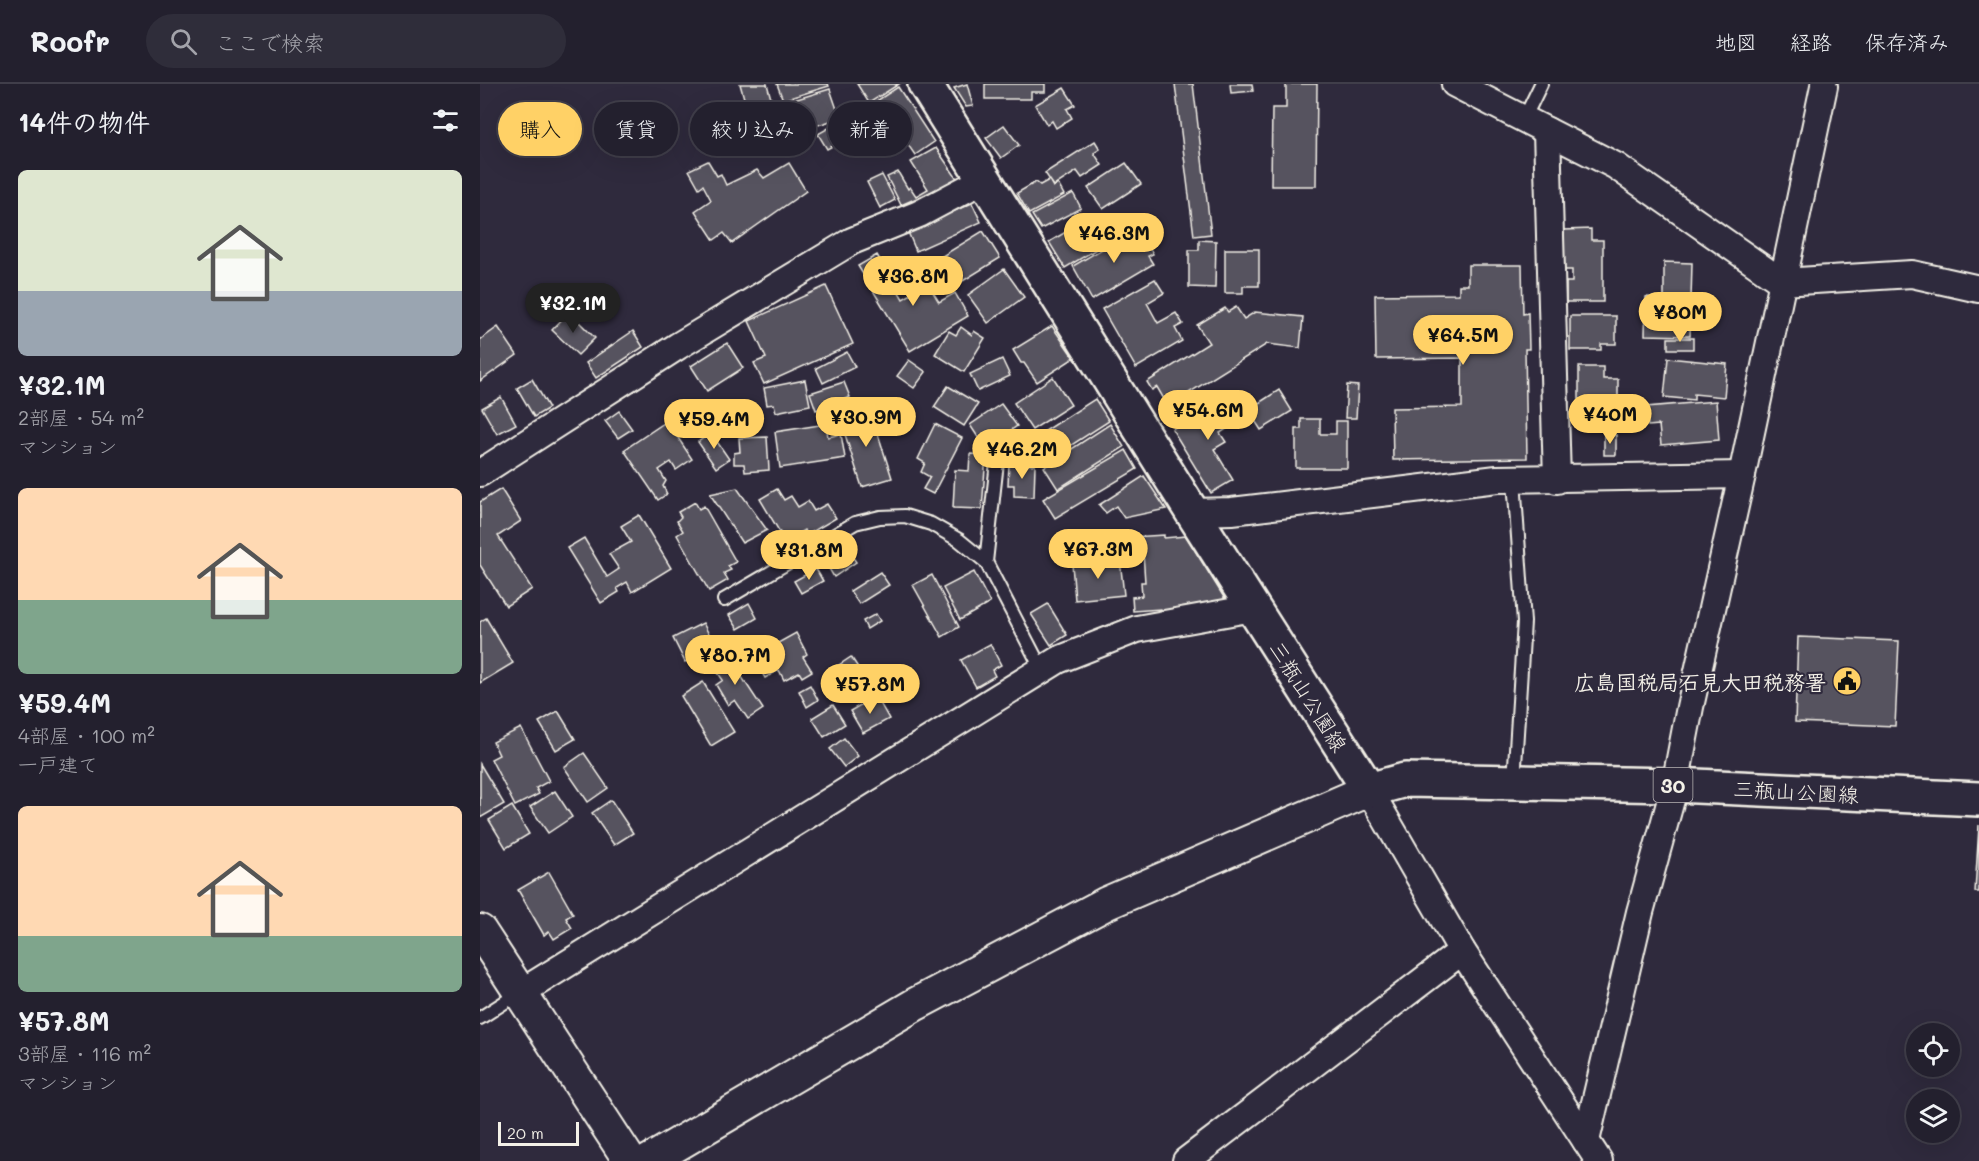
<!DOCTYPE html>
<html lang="ja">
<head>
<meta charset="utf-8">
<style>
  :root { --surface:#23202e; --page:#2f2d3a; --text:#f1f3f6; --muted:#a3a3aa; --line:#403e4a; --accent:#ffd166 }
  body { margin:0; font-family:Mali,"Klee One",sans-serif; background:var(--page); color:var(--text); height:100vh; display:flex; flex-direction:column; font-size:22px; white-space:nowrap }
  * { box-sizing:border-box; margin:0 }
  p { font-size:20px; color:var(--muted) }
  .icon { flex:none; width:33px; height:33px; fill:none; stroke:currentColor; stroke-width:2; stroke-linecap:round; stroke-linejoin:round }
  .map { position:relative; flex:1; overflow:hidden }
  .sheet { display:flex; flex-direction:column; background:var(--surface); width:480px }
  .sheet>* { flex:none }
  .banner { position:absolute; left:18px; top:18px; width:570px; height:54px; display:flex; gap:12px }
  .controls { position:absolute; left:1426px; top:939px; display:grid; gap:12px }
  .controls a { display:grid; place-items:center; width:54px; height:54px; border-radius:50%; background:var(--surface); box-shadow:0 6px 24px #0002,0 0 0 2px var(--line); font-size:30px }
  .scale { position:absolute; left:18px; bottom:15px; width:81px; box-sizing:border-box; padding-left:6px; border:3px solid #f4f1e8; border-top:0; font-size:16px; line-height:21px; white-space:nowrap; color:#f4f1e8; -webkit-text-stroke:4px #2f2a3d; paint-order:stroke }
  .price { position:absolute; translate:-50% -51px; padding:0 14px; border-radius:21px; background:var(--accent); color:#111; font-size:20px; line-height:39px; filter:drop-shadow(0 2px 3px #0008) }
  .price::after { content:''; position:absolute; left:50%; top:36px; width:18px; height:14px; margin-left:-9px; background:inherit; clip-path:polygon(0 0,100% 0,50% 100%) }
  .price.on { background:#222; color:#fff }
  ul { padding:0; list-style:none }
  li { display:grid; align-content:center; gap:12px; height:318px; padding:0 18px }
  li span { display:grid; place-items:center; height:186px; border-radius:9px; color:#555 }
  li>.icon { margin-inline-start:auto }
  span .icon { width:108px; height:108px; fill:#fffc; stroke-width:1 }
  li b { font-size:26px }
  h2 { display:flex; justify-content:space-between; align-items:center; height:72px; padding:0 18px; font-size:26px }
  .chip { padding:0 21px; border-radius:27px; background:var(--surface); box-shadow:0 6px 24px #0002,0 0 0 2px var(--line); font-size:21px; line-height:54px }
  .chip.on { background:var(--accent); color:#111 }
  header { display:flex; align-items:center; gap:36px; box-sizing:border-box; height:84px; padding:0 30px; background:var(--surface); border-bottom:2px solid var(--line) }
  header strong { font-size:28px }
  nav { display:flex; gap:33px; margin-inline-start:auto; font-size:21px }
  .search { width:420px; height:54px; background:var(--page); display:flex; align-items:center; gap:15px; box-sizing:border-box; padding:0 21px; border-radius:33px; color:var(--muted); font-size:22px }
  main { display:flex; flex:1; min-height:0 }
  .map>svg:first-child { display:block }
  .building { fill:#56525f; stroke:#f4f1e8; stroke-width:1.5 }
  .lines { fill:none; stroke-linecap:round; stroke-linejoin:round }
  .service-casing { stroke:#f4f1e8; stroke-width:16 }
  .minor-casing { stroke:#f4f1e8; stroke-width:30 }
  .tertiary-casing { stroke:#f4f1e8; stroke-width:36 }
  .primary-casing { stroke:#f4f1e8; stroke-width:38 }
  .service { stroke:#2f2a3d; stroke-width:12 }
  .minor { stroke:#2f2a3d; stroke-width:26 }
  .tertiary { stroke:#2f2a3d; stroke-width:32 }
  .primary { stroke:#2f2a3d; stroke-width:33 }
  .labels { text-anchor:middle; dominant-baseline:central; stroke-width:4.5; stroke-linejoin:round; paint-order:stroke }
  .shield { fill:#2f2a3d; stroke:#b9b5b5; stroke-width:1.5 }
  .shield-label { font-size:20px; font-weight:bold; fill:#f4f1e8 }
  .poi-label { font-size:21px; font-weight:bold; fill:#f4f1e8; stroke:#2f2a3d; text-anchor:end }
  .street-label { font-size:21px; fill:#f4f1e8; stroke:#2f2a3d }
</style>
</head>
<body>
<header>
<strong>Roofr</strong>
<div class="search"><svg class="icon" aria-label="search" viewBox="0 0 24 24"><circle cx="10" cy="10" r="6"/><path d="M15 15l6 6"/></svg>ここで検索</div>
<nav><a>地図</a><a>経路</a><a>保存済み</a></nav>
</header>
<main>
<section class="sheet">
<h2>14件の物件<svg class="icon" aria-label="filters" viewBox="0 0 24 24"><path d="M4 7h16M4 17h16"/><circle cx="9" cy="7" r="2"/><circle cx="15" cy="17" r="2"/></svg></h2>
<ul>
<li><span style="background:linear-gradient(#dfe7d0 65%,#9aa5b1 0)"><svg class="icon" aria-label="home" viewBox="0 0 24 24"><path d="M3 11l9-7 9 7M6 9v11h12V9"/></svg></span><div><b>¥32.1M</b><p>2部屋 · 54 m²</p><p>マンション</p></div></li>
<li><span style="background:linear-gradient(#ffd9b3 60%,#7fa58c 0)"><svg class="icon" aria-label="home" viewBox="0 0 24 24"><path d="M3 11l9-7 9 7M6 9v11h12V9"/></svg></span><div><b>¥59.4M</b><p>4部屋 · 100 m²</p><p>一戸建て</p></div></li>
<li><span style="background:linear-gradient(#ffd9b3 70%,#7fa58c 0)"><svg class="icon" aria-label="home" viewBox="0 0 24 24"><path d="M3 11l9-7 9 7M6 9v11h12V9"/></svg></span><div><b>¥57.8M</b><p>3部屋 · 116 m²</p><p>マンション</p></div></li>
</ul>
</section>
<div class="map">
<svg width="1499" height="1077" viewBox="0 0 1499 1077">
  <rect width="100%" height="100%" fill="#2f2a3d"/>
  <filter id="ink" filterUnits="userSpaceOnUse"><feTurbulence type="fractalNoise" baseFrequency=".0167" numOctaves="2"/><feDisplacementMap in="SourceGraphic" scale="12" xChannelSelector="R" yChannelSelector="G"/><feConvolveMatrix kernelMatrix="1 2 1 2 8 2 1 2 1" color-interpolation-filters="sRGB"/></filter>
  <g filter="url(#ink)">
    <g class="building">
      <polygon points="260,0 287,0 299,44 281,49 280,44 273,46"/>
      <polygon points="297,0 348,0 349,2 303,16"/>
      <polygon points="377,0 419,0 389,19"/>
      <polygon points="487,0 493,22 486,23 474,4"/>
      <polygon points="505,0 565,0 565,8 551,8 551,15 505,15"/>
      <polygon points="695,0 713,0 731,150 714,152"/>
      <polygon points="750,0 772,0 773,7 751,9"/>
      <polygon points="806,0 837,0 836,102 791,102 792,24 806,24"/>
      <polygon points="418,3 454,58 435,71 422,52 416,56 392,20"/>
      <polygon points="584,4 595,21 587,25 592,34 576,44 572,37 567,41 555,21"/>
      <polygon points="350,5 360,34 313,49 304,19"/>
      <polygon points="386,23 404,55 378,69 369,53 347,65 338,50"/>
      <polygon points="524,41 539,61 521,74 506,54"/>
      <polygon points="615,57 620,65 614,69 622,81 602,94 597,87 574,102 565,89"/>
      <polygon points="456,64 478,96 421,121 407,93 418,88 428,105 430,103 436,112 448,105 431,78"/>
      <polygon points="228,77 237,92 241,90 246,101 277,86 284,94 309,79 326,107 252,159 244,149 234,156 215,127 231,116 223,101 219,104 209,86"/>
      <polygon points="646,79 661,100 623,125 608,104"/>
      <polygon points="402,91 415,116 400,124 387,98"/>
      <polygon points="569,96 573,103 578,100 584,111 549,130 537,109 556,98 560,101"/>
      <polygon points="593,109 601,124 561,145 552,131"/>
      <polygon points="492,119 501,138 436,167 428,148"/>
      <polygon points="616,130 624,143 615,148 623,161 585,184 569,158"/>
      <polygon points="658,144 673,170 668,172 673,180 612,216 593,182"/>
      <polygon points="1111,145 1111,156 1123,156 1123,218 1086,218 1086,198 1092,198 1092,186 1084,186 1084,146"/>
      <polygon points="503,147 520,174 478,200 469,185 453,195 446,182"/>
      <polygon points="719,156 736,157 735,204 709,203 709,166 719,166"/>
      <polygon points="745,165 779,165 779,202 763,202 763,209 745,209"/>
      <polygon points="397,171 423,215 448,200 459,218 475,209 488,232 430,267 378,182"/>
      <polygon points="1184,178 1212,179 1210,252 1165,251 1166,213 1184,214"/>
      <polygon points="988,181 1042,181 1043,230 1048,229 1049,265 1045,265 1047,374 913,376 912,324 982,323 982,274 896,275 895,211 979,210 979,201 988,201"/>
      <polygon points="524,185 544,213 508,239 488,211"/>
      <polygon points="675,195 684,209 667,219 678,239 696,229 703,240 695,244 702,257 656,284 622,225"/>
      <polygon points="346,202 373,260 284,300 274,279 286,274 269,237"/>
      <polygon points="756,223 764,235 775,228 823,233 820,264 787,260 688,322 677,303 672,306 667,298 729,259 717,241 745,224 748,228"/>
      <polygon points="89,228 115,254 98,271 72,246"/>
      <polygon points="1090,232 1136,232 1136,260 1121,260 1121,266 1090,266"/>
      <polygon points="572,242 594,274 557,298 544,279 541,279 533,266"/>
      <polygon points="18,243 37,271 0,297 0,256"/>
      <polygon points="481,243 492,251 494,247 505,254 484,288 455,270 469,247 476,251"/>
      <polygon points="153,247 163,263 116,294 106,279"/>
      <rect x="1188" y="254" width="25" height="11"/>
      <polygon points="247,259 263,284 227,307 211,282"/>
      <polygon points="367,268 375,283 343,299 336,284"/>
      <polygon points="1188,274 1247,280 1244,313 1214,310 1214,316 1184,313"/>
      <polygon points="522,275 530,292 498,307 490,290"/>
      <polygon points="429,276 446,288 434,304 417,292"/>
      <polygon points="1099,283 1123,283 1123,295 1138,295 1138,319 1099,319"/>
      <polygon points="573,293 591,321 552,346 534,319"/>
      <polygon points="52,295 69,324 54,333 37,304"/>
      <polygon points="325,296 330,321 296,328 294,320 287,321 284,304"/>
      <polygon points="364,298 370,313 336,326 330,309"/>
      <polygon points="867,301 878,302 876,334 865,334"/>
      <polygon points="468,302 498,320 484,342 454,323"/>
      <polygon points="799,306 812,327 781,346 768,326"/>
      <polygon points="747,312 762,335 740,349 746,358 734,365 753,396 731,409 692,345"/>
      <polygon points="21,313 36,340 17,350 2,324"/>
      <polygon points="615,315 629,337 576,371 562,349"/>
      <polygon points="1236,317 1239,356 1181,361 1179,341 1168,342 1166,323"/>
      <polygon points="521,320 537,342 505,364 490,341"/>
      <polygon points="390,325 412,394 382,403 360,335"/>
      <polygon points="139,327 152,345 138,354 125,337"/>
      <polygon points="821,335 840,335 840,350 856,350 856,337 867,337 867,384 816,384 816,345 821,345"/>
      <polygon points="187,337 212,375 196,386 191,378 179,386 186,397 183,402 187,410 178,416 144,366"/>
      <polygon points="346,340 348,353 361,350 365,374 300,384 295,348"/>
      <polygon points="455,340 482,354 453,410 443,405 450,393 441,388 445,379 438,375"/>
      <polygon points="630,340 644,363 578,405 564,383"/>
      <polygon points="231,349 249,375 236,384 218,358"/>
      <rect x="1124" y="351" width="12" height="20"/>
      <polygon points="547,352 554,363 540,370 534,359"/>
      <polygon points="287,353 289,386 265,388 264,380 254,380 254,369 260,368 259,354"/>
      <polygon points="646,366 657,385 575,434 563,415"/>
      <polygon points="490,370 506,371 502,425 473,424 475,386 489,387"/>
      <polygon points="529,380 555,381 554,413 534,412 534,401 528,401"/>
      <polygon points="664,392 686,425 644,434 636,422 626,429 619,421"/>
      <polygon points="257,404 287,446 262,459 230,410"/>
      <polygon points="21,405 41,437 18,452 52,505 26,522 0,481 0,418"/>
      <polygon points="297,405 304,416 311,412 318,423 328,417 334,427 347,420 356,434 327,451 324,446 305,457 280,415"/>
      <polygon points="215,418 219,425 224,422 256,478 248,482 251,486 244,489 248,496 229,507 197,451 203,447 197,437 201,433 198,428"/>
      <polygon points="159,431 191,484 152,508 147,498 137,504 139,508 121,519 87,464 104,454 127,493 139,485 129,470 151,458 141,442"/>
      <polygon points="684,451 684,454 706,452 750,523 683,530 681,525 653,527 652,513 662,512 661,498 665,498 663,468 637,470 637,464 621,466 620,455"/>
      <polygon points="367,464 376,478 354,493 345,478"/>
      <polygon points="640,476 644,511 595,516 592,480"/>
      <polygon points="336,485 343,497 321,509 314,497"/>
      <polygon points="400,488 409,501 379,520 370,507"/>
      <polygon points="494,488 510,519 480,536 463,504"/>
      <polygon points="452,491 479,543 462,553 433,501"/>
      <polygon points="269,519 277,534 258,545 249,531"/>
      <polygon points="568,520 587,551 571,561 551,530"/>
      <polygon points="396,530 400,537 387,545 383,537"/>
      <polygon points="6,534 33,579 0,599 0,538"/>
      <polygon points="223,539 235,562 205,578 193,554"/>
      <polygon points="316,549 327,570 323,573 332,587 322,593 319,588 304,596 299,586 285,594 273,573"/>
      <polygon points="1318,553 1419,557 1415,642 1315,638"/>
      <polygon points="510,560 521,581 512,586 515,592 496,603 481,576"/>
      <polygon points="244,566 283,625 268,635 255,616 248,621 236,601 243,596 229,576"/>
      <polygon points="371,573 383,591 362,605 350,587"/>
      <polygon points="223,598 254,648 231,662 201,612"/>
      <polygon points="330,601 338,616 327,623 319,607"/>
      <polygon points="396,612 409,635 383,649 370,627"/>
      <polygon points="353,621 365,640 344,653 332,634"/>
      <polygon points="78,627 95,655 76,666 59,638"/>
      <polygon points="41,644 69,697 56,704 59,710 35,722 11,675 19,671 13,658"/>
      <polygon points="364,654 378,672 364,683 350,665"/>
      <polygon points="104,669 128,704 108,718 84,683"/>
      <polygon points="0,680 24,720 0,734"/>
      <polygon points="75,707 92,733 68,749 50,723"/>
      <polygon points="131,716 153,749 134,761 112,729"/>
      <polygon points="32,722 49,750 26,764 9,736"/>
      <polygon points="1499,741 1499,808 1495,808"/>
      <polygon points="69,788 93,830 86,834 92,844 74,855 69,847 64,851 38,806"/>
    </g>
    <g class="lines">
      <g class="service-casing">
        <g id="service">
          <polyline points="1044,35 1061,0"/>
          <polyline points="1034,396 1044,538 1034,697"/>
          <polyline points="506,478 518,369"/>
          <polyline points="244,516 375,439 400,433 425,432 451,440 479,456 506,478 562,586"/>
          <polyline points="0,934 39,909"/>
        </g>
      </g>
      <g class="minor-casing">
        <g id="minor">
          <polyline points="975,0 1136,82 1302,198 1432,190 1499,205"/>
          <polyline points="1067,47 1077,396"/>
          <polyline points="0,389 198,262 372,157 439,130 505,95"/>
          <polyline points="712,428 752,427 1017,395 1262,391"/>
          <polyline points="889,706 982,867 1119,1077"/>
          <polyline points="40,909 578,576 657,545 773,524"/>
          <polyline points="1106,1057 1160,828 1195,701 1210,623 1262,391 1344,2"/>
          <polyline points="706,1077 982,867"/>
        </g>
      </g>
      <g class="tertiary-casing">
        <g id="tertiary">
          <polyline points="0,847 150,1077"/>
          <polyline points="169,1077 436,920 627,819 889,706"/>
        </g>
      </g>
      <g class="primary-casing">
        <polyline id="primary" points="445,0 712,428 889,706 925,696 1195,701 1499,715"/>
      </g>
      <use href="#service" class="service"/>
      <use href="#minor" class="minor"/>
      <use href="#tertiary" class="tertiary"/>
      <use href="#primary" class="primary"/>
    </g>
  </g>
  <defs>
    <g id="civic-disc" transform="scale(1.5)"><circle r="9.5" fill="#ffd166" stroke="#2f2a3d"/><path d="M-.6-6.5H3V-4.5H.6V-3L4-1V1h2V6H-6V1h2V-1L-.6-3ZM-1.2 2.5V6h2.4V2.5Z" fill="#111"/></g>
  </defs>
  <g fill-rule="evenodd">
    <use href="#civic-disc" x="1367" y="597"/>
  </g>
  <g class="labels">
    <rect class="shield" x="1173.5" y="684" width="39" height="34" rx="4.5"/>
    <g class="shield-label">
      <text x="1193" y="701">30</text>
    </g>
    <g class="poi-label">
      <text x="1346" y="597">広島国税局石見大田税務署</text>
    </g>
    <g class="street-label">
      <text transform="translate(829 612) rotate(58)">三瓶山公園線</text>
      <text transform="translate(1316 707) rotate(3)">三瓶山公園線</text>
    </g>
  </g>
</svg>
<div class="controls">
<a><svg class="icon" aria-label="locate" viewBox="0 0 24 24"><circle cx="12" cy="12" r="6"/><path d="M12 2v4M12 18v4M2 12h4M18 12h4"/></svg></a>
<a><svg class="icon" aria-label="layers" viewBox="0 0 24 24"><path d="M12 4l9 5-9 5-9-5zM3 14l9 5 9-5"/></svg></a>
</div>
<div class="scale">20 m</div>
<b class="price" style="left:634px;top:180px">¥46.3M</b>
<b class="price" style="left:433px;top:223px">¥36.8M</b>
<b class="price on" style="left:93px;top:250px">¥32.1M</b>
<b class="price" style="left:1200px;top:259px">¥80M</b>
<b class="price" style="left:983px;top:282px">¥64.5M</b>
<b class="price" style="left:728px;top:357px">¥54.6M</b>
<b class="price" style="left:1130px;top:361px">¥40M</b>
<b class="price" style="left:386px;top:364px">¥30.9M</b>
<b class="price" style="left:234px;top:366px">¥59.4M</b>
<b class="price" style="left:542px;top:396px">¥46.2M</b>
<b class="price" style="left:618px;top:496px">¥67.3M</b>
<b class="price" style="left:329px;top:497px">¥31.8M</b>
<b class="price" style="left:255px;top:602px">¥80.7M</b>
<b class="price" style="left:390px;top:631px">¥57.8M</b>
<div class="banner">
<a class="chip on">購入</a>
<a class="chip">賃貸</a>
<a class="chip">絞り込み</a>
<a class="chip">新着</a>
</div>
</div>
</main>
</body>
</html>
